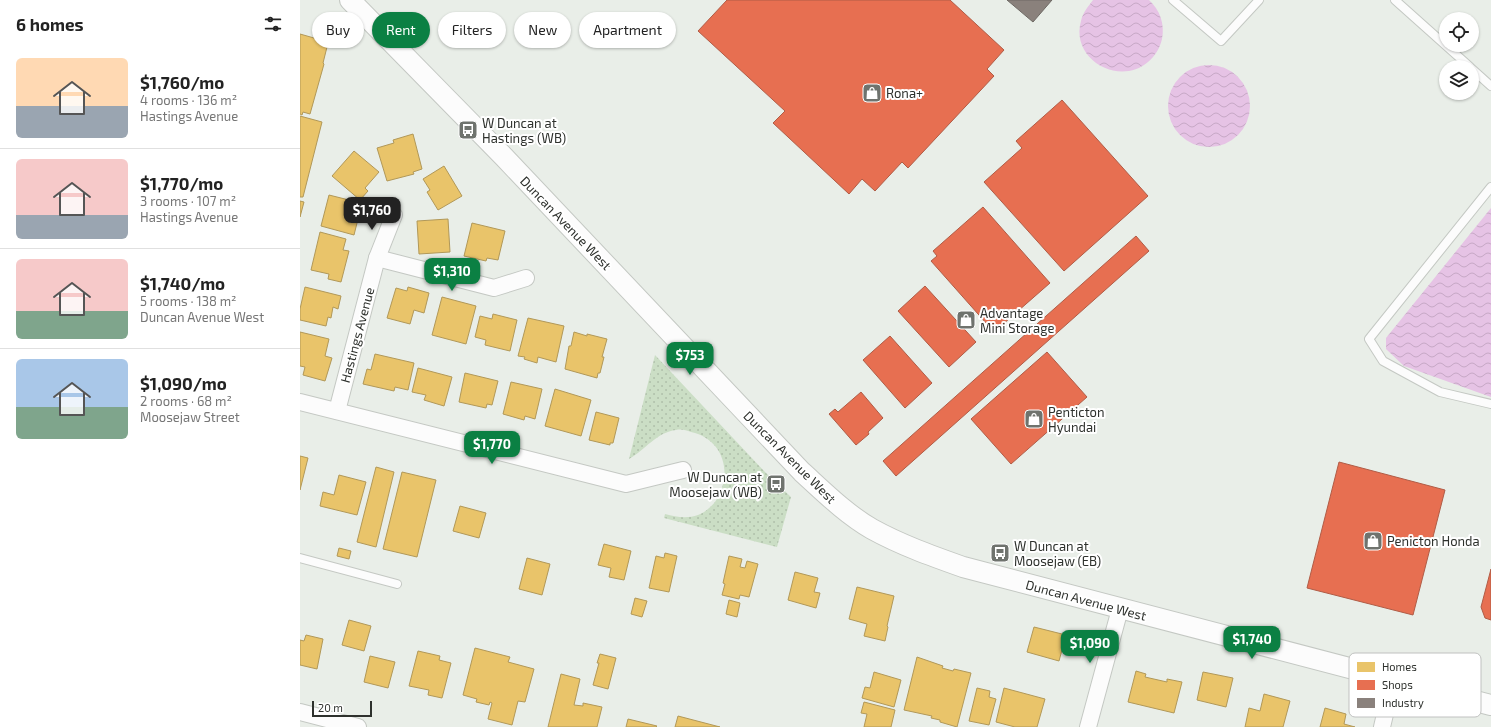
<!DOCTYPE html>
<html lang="en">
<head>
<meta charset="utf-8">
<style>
  :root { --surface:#fff; --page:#f2f2f2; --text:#222; --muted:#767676; --line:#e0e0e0; --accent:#0b8043 }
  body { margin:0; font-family:"Exo 2",sans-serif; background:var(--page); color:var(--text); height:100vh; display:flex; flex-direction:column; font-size:15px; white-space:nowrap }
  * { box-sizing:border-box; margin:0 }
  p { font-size:13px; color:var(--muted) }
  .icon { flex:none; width:22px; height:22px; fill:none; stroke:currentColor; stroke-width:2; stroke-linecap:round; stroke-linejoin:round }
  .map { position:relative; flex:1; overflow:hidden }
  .panel { display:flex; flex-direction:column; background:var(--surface); width:300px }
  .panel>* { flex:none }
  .top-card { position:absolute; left:12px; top:12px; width:380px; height:36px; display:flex; gap:8px }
  .tools { position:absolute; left:1139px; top:12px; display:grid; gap:8px }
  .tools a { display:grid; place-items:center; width:40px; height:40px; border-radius:50%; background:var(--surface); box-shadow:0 1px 3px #0004; font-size:20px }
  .scale { position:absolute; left:12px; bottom:10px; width:60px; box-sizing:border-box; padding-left:4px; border:2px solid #2e312d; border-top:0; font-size:11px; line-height:14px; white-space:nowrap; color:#2e312d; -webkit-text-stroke:3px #fff; paint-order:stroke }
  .price { position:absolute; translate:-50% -34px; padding:0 9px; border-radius:8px; background:var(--accent); color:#fff; font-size:13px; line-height:26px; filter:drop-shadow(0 1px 2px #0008) }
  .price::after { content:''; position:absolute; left:50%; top:24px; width:12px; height:9px; margin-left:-6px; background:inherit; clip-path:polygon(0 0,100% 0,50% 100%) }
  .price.on { background:#222; color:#fff }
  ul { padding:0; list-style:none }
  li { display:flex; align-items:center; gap:12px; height:100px; padding:0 16px }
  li+li { border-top:1px solid var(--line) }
  li span { display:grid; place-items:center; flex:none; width:112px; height:80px; border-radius:6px; color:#555 }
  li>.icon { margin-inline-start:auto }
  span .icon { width:48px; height:48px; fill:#fffc; stroke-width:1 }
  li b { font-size:17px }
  h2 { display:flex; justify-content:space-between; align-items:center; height:48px; padding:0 16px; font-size:17px }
  .chip { padding:0 14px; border-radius:18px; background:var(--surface); box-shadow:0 1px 3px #0004; font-size:14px; line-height:36px }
  .chip.on { background:var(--accent); color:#fff }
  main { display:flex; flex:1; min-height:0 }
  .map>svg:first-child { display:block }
  .park { fill:url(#park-dots) }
  .water { fill:url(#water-waves) }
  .homes { fill:#e9c46a; stroke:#b19858 }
  .shops { fill:#e76f51; stroke:#b05c46 }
  .industry { fill:#8a817c; stroke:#6e6964 }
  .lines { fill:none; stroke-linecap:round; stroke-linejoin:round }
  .service-casing { stroke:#c4c8c3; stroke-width:10 }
  .minor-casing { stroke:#c4c8c3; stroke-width:18 }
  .tertiary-casing { stroke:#c4c8c3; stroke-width:22 }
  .service { stroke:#fcfcfc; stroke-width:8 }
  .minor { stroke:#fcfcfc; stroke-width:16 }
  .tertiary { stroke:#fcfcfc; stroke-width:20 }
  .labels { text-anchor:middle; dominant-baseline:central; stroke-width:4; stroke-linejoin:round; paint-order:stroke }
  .poi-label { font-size:13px; fill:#2e312d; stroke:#fff; text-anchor:start }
  .street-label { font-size:13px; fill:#2e312d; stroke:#fff }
  .key { fill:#fff; stroke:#c0c1c0; stroke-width:1 }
  .key-label { font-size:11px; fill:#2e312d }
</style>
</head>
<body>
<main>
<section class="panel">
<h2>6 homes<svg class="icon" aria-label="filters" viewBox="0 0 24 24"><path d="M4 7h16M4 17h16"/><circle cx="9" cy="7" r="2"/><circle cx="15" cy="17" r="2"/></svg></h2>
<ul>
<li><span style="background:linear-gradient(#ffd9b3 60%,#9aa5b1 0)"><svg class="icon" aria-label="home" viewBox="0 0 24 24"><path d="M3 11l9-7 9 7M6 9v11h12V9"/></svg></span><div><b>$1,760/mo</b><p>4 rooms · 136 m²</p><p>Hastings Avenue</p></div></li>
<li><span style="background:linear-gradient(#f6c9c9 70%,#9aa5b1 0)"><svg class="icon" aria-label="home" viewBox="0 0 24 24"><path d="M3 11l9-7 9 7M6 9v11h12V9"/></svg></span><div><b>$1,770/mo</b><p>3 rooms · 107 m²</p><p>Hastings Avenue</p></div></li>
<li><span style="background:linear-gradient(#f6c9c9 65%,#7fa58c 0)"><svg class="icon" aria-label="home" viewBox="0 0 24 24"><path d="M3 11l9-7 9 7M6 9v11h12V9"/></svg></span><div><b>$1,740/mo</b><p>5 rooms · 138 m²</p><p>Duncan Avenue West</p></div></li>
<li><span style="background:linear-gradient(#a9c7e8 60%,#7fa58c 0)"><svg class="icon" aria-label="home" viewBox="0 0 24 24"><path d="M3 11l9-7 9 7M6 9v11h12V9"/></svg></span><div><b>$1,090/mo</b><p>2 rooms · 68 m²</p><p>Moosejaw Street</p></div></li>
</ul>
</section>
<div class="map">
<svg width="1191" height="727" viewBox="0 0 1191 727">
  <defs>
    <pattern id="park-dots" width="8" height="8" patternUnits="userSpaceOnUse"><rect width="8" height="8" fill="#cbdec5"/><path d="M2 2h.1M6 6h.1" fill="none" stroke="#afbfaa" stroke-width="1.8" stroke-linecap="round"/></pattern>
    <pattern id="water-waves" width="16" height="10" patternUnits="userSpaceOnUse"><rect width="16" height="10" fill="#e6c3e5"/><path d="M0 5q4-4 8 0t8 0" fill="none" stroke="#c6a8c5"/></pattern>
  </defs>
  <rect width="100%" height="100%" fill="#e9eee8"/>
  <path class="park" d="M 355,355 L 465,472 L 491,497 L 477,547 L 364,518 L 365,514 C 376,517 387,519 398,515 C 404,513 411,507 415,502 C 434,475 424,439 391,432 C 386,430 381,429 376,430 C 357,432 345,450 329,459 Z"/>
  <g class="water">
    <path d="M 793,0 L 849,0 C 860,10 865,24 862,39 C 860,48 855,56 848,62 C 819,87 770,59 781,21 C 783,12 788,7 793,0 Z"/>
    <circle cx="909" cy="106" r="41"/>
    <polygon points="1191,208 1191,397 1104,366 1086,349 1086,338"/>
  </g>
  <g class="homes">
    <polygon points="0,34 21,40 21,41 28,43 23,63 24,64 10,114 3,112 2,115 0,114"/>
    <polygon points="0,116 22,122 3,197 0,197"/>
    <polygon points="113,134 122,169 113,172 114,174 87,181 77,148 94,143 93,140"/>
    <polygon points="54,151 79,172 65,188 68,191 60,200 32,176"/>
    <polygon points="144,166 162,196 138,210 127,192 130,190 123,179"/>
    <polygon points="29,195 57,202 54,214 59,215 54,235 21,226"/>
    <polygon points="0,201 4,202 0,217"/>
    <polygon points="148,219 150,252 119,254 117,221"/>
    <polygon points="172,223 205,231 198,260 187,258 186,261 164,256"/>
    <polygon points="20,232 46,239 43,250 49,251 41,282 28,279 29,274 11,270"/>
    <polygon points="5,287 41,296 38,309 33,307 31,318 28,317 26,326 0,320 0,309"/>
    <polygon points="108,287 129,293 124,313 114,310 110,324 87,318 96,288 107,291"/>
    <polygon points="142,297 176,306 166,344 132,335"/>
    <polygon points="193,314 217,320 210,351 185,345 186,340 175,337 180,316 192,319"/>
    <polygon points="228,318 264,326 256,362 238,357 237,363 224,359 225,357 218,356"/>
    <polygon points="0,332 29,339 25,356 32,358 25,381 3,375 5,367 0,366"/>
    <polygon points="274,332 287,336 287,334 307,339 302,357 304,357 300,373 298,373 297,378 265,369 269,346 271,346"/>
    <polygon points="75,354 114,363 108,390 95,387 94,391 63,384 67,369 71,370"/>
    <polygon points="118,368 152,377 144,406 124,400 126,395 112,392"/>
    <polygon points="165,373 198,381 192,405 187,404 186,408 159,402"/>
    <polygon points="211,382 242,389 235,419 225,416 224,420 203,414"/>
    <polygon points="255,389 291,400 281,436 245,426"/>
    <polygon points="296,412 319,418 313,443 310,443 310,445 289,440"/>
    <polygon points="0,456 8,458 0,490"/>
    <polygon points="76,467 94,472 76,547 57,542"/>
    <polygon points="102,472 136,480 117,557 83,549"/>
    <polygon points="39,475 66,482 57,515 20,506 23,492 34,495"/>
    <polygon points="160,506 186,513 179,538 153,531"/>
    <polygon points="304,544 331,551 324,580 309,577 311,568 298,565"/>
    <polygon points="39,548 51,551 49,559 37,556"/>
    <polygon points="365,553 377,556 369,592 349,588 356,556 364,558"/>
    <polygon points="429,556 442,559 440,567 445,568 447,561 458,564 449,597 440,595 439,599 422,595 425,584 423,583"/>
    <polygon points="227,558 250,564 242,595 219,589"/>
    <polygon points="495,572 518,578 514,592 520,593 516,608 488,600"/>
    <polygon points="557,587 594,596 587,626 588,627 585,641 564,636 567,624 549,619"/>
    <polygon points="335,598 347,601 342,617 331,614"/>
    <polygon points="429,600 440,603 437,617 426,614"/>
    <polygon points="49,620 71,626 64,651 42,645"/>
    <polygon points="734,627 766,635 759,661 727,652"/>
    <polygon points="6,635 23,639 17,669 0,665 0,640 4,641"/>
    <polygon points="175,648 210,657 208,662 234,669 225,702 218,701 212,725 188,719 192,703 190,702 189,705 176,702 177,699 163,695"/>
    <polygon points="118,651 140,656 139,660 151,663 142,698 128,695 129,690 109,686"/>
    <polygon points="300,654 316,658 308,689 293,685 299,663 297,663"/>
    <polygon points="70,656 95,662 88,688 64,682"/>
    <polygon points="617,657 643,666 642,668 653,671 654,669 671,673 657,727 640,722 640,720 631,718 632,716 604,710"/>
    <polygon points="836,671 846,674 845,677 867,682 867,679 882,682 874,713 828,702"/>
    <polygon points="574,672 601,680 594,707 562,698 565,687 570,688"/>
    <polygon points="903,672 933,678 926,707 897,700"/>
    <polygon points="261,674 280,679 274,705 283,706 283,703 302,707 297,727 248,727"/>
    <polygon points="677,688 690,691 689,697 696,699 689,725 669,721"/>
    <polygon points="704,688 745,699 737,727 715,727 696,722"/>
    <polygon points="964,694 990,701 983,727 945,727 949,708 960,711"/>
    <polygon points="564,702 595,710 591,727 564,727 567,714 561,713"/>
    <polygon points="1025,708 1046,714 1044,724 1055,727 1020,727"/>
    <polygon points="378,716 420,727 375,727"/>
    <polygon points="328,719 357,726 356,727 326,727"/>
  </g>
  <g class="shops">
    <polygon points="427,0 650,0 704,50 687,69 694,76 608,168 602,162 575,191 562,179 549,194 473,123 485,111 398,31"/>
    <polygon points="762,100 848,196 764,271 684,182 722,148 716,141"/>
    <polygon points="683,207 750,283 694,332 631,261 637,256 633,251"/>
    <polygon points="836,236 849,251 596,476 583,461"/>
    <polygon points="625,286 676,342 649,367 598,311"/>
    <polygon points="590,336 632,383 605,408 563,360"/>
    <polygon points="747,352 787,397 711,464 671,419"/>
    <polygon points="561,392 583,418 568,432 569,434 556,445 529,414 535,409 538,412"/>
    <polygon points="1039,462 1145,490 1113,615 1007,588"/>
    <polygon points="1191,569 1191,620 1185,618 1181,607"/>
  </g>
  <polygon class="industry" points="707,0 752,0 733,22"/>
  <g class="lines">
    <g class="service-casing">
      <g id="service">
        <polyline points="873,0 921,41 959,0"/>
        <polyline points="1095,0 1170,67"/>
        <polyline points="1172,69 1191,86"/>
        <polyline points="1191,187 1069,339 1083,361 1140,392 1191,404"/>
        <polyline points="0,558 97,584"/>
      </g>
    </g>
    <g class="minor-casing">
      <g id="minor">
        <polyline points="77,258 194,288 226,278"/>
        <polyline points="0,402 326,484 383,470"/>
        <polyline points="37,411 77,258 94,215"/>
        <polyline points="0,712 58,727"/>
        <polyline points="788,727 820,609"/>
        <polyline points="1082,727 1093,680"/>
      </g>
    </g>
    <g class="tertiary-casing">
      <path id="tertiary" d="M 50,0 L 204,157 L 502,472 C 524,492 546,514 572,529 C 601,545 632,556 663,567 L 1191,705"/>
    </g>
    <use href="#service" class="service"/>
    <use href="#minor" class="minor"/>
    <use href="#tertiary" class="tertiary"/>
  </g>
  <defs>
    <g id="shop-square" transform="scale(1)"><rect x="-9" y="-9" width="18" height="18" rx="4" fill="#6f736e" stroke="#fff"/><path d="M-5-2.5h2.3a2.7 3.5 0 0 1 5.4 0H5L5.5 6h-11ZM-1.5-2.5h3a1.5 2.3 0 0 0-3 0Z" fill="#fff"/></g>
    <g id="bus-square" transform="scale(1)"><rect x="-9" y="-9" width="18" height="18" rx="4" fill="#6f736e" stroke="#fff"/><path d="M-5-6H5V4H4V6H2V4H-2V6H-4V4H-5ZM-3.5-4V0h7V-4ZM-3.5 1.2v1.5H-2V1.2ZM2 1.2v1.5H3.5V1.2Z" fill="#fff"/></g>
  </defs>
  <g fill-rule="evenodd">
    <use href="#shop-square" x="572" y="93"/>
    <use href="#bus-square" x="168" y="130"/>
    <use href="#shop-square" x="666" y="320"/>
    <use href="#shop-square" x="734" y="419"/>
    <use href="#bus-square" x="476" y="484"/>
    <use href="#shop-square" x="1073" y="541"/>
    <use href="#bus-square" x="700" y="553"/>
  </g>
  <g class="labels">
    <g class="poi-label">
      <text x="586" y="93">Rona+</text>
      <text x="182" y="123">W Duncan at<tspan x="182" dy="15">Hastings (WB)</tspan></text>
      <text x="680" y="313">Advantage<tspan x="680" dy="15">Mini Storage</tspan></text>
      <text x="748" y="412">Penticton<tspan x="748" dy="15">Hyundai</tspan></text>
      <text x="462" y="477" text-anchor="end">W Duncan at<tspan x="462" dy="15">Moosejaw (WB)</tspan></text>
      <text x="1087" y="541">Penicton Honda</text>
      <text x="714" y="546">W Duncan at<tspan x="714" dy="15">Moosejaw (EB)</tspan></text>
    </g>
    <g class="street-label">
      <text transform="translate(266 223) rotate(46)">Duncan Avenue West</text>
      <text transform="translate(57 335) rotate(-75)">Hastings Avenue</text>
      <text transform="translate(490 457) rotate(45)">Duncan Avenue West</text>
      <text transform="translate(786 600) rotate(15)">Duncan Avenue West</text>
    </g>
  </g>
  <rect x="1049" y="653" width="132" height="64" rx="6" class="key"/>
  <rect x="1057" y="662" width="18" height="10" fill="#e9c46a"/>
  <rect x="1057" y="680" width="18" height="10" fill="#e76f51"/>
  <rect x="1057" y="698" width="18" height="10" fill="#8a817c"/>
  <g class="key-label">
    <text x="1082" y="671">Homes</text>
    <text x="1082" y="689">Shops</text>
    <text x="1082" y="707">Industry</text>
  </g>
</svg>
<div class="tools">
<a><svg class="icon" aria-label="locate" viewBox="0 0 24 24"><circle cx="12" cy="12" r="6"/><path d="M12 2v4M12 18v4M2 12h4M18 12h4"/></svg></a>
<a><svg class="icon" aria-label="layers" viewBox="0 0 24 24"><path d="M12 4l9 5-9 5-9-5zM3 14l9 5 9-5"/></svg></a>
</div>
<div class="scale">20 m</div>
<b class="price on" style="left:72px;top:231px">$1,760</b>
<b class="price" style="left:152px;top:292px">$1,310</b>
<b class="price" style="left:390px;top:376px">$753</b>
<b class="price" style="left:192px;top:465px">$1,770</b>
<b class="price" style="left:952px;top:660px">$1,740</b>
<b class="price" style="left:790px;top:664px">$1,090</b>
<div class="top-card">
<a class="chip">Buy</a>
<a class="chip on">Rent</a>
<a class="chip">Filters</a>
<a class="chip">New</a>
<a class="chip">Apartment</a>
</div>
</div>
</main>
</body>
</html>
